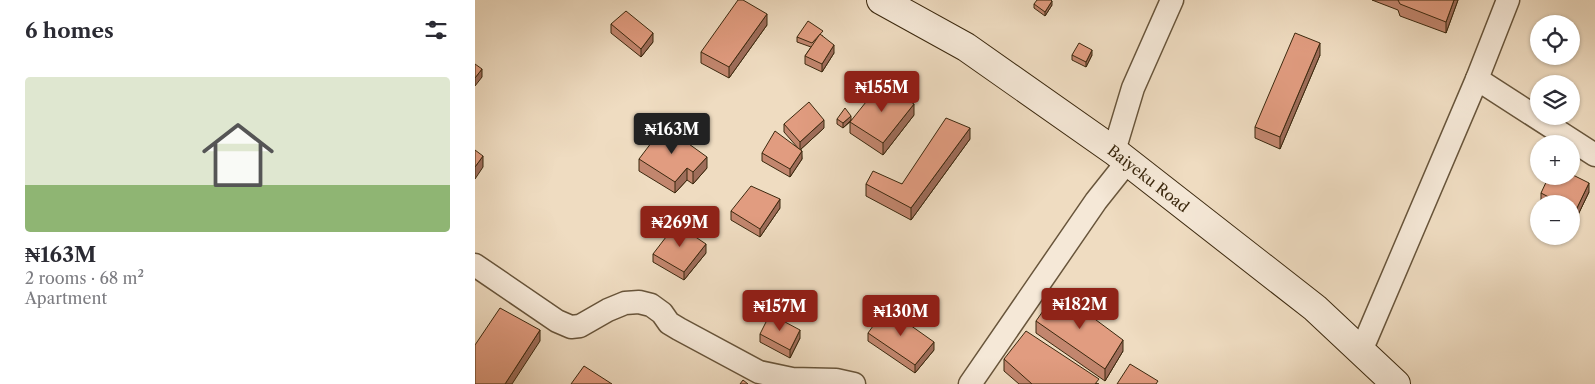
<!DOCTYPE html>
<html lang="en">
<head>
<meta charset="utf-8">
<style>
  :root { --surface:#fff; --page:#f7f7f7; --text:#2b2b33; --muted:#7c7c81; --line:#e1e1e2; --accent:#8f2418 }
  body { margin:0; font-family:"Libre Caslon Text",serif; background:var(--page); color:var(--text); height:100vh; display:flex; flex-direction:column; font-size:19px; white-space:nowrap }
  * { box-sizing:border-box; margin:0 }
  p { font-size:16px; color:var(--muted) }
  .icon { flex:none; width:28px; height:28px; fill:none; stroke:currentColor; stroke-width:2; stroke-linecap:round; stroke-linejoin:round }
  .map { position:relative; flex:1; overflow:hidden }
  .sheet { display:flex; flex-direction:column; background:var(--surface); width:475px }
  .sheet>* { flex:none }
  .buttons { position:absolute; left:1055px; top:15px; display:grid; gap:10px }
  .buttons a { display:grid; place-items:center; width:50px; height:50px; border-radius:50%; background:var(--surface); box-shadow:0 1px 4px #0004; font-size:25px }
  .price { position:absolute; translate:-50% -42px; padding:0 11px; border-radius:5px; background:var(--accent); color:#fff; font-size:16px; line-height:32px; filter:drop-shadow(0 1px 2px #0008) }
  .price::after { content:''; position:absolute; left:50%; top:30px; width:15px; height:11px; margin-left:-8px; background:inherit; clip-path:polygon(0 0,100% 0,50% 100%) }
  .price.active { background:#222; color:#fff }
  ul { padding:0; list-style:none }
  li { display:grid; align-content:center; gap:10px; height:265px; padding:0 25px }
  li+li { border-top:1px solid var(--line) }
  li span { display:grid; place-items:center; height:155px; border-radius:5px; color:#555 }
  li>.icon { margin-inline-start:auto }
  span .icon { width:90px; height:90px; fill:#fffc; stroke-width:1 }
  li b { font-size:21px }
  h2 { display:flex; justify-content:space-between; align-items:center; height:60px; padding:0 25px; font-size:21px }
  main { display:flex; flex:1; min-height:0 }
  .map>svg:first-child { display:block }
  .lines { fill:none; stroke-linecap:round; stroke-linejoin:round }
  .street-casing { stroke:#68553b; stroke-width:25 }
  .secondary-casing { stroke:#3b280e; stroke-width:30 }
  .street { stroke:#f5e8d7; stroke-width:22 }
  .secondary { stroke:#f5e8d7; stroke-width:28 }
  .wall { fill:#c2866e; stroke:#3b280e }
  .shaded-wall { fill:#9e6d5a; stroke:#3b280e }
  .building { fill:#e19c80; stroke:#3b280e }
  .labels { text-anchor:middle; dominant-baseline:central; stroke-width:4; stroke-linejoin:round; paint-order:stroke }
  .street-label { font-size:15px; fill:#3b280e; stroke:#f5e8d7 }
</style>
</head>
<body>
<main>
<section class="sheet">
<h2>6 homes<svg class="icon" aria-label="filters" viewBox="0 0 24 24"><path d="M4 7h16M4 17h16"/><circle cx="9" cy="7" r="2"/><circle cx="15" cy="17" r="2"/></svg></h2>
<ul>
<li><span style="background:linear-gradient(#dfe7d0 70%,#8fb573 0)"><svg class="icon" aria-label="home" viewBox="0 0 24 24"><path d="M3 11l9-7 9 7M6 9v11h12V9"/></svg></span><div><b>₦163M</b><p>2 rooms · 68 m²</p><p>Apartment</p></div></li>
</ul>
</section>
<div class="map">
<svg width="1120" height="384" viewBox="0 0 1120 384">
  <rect width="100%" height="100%" fill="#efdcc1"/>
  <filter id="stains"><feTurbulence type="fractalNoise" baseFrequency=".004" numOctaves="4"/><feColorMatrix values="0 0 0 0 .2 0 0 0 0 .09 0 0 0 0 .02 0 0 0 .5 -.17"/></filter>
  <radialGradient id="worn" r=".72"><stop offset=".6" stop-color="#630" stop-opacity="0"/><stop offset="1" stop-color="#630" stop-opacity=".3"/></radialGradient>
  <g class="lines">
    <g class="street-casing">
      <g id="street">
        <polyline points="1002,79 1120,155"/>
        <polyline points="639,151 658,88 697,0"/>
        <polyline points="0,265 82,321 96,327 105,326 133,310 150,303 164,302 176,305 187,313 194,323 204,329 284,372 317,379 361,380 379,384"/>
        <polyline points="886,351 1002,79 1033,0"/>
        <polyline points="495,384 621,201 652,162"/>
      </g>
    </g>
    <g class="secondary-casing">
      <g id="secondary">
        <path id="s1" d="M 406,0 L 491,47 L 639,151 L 840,308 L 921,384"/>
      </g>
    </g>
    <use href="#street" class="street"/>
    <use href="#secondary" class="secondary"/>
  </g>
  <g class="wall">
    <polygon points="897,0 983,0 971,33 925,16 923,10"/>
    <polygon points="559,4 577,5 570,16 559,8"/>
    <polygon points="136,24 178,42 166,57 136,33"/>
    <polygon points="292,25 254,78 226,63 226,52"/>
    <polygon points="347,36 359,53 347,72 330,64 330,56 336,47 322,42 322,37 348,36"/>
    <polygon points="597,55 617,55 611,67 597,60"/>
    <polygon points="845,55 805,149 780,138 780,127"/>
    <polygon points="439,115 408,155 375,133 375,122 368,128 362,124 362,119 376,120"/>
    <polygon points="309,124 349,128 326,149 327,159 315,177 287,161 287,153 323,148 309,132"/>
    <polygon points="495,139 436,220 391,196 391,184 427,184"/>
    <polygon points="164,159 232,168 218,184 212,180 200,193 164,171"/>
    <polygon points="1114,192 1101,219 1096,216 1096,204 1071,204 1066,201 1066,193"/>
    <polygon points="305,208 285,237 256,220 256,211"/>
    <polygon points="231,253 209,280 178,262 178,254"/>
    <polygon points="561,321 648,351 630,381 561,333"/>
    <polygon points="393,333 459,350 440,373 393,341"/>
    <polygon points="285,334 325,338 315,358 285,342"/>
    <polygon points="529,359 624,384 544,384 529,371"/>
  </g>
  <g class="shaded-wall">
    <polygon points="979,0 983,0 971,33 971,22"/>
    <polygon points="577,1 577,5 570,16 570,12"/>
    <polygon points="292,14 292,25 254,78 254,67"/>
    <polygon points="178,33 178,42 166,57 166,49"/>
    <polygon points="845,43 845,55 805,149 805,137"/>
    <polygon points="359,45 359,53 347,72 347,64"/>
    <polygon points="617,50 617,55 611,67 611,62"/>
    <polygon points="7,69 7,77 0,86 0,78"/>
    <polygon points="439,104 439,115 408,155 408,143"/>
    <polygon points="376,116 376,120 368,128 368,123"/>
    <polygon points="349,120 349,128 325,150 325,142"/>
    <polygon points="495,128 495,139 436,220 436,208"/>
    <polygon points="327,151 327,159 315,177 315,169"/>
    <polygon points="8,156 8,167 0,179 0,167"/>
    <polygon points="232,157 232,168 218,184 218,172"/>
    <polygon points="212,168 212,180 200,193 200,182"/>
    <polygon points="1114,183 1114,192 1101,219 1101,210"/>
    <polygon points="305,199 305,208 285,237 285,229"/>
    <polygon points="231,244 231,253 209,280 209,272"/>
    <polygon points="65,330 65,341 37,384 30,384"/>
    <polygon points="325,330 325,338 315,358 315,350"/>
    <polygon points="648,340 648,351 630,381 630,369"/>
    <polygon points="459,342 459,350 440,373 440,365"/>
  </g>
  <g class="building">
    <polygon points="263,0 268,0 292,14 254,67 226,52"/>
    <polygon points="562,0 576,0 577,1 570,12 559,4"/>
    <polygon points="923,0 979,0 971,22 925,4"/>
    <polygon points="151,11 178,33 166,49 136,24"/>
    <polygon points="333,21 348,31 337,43 322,37"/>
    <polygon points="820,33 845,43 805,137 780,127"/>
    <polygon points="345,34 359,45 347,64 330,56"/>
    <polygon points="604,43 617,50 611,62 597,55"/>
    <polygon points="0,64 7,69 0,78"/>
    <polygon points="407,82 439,104 408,143 375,122"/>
    <polygon points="334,102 349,120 325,142 309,124"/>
    <polygon points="370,108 376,116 368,123 362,119"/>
    <polygon points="471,118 495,128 436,208 391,184 398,171 427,184"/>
    <polygon points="189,126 232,157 218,172 212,168 200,182 164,159"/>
    <polygon points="300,131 327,151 315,169 287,153"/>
    <polygon points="0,150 8,156 0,167"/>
    <polygon points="1096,174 1114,183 1101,210 1096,208 1096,204 1087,204 1066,193 1074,176 1096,176"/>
    <polygon points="276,186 305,199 285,229 256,211"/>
    <polygon points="201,224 231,244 209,272 178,254"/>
    <polygon points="582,291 648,340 630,369 561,321"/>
    <polygon points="25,308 65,330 30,384 0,384 0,345"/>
    <polygon points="411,308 459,342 440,365 393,333"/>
    <polygon points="295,314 325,330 315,350 285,334"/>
    <polygon points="551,331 624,379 620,384 557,384 529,359"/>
    <polygon points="655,364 683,381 681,384 642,384"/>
    <polygon points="109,366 137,384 96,384"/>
    <polygon points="268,380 273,384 265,384"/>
  </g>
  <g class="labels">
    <g class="street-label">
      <text stroke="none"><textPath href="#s1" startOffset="322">Baiyeku Road</textPath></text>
    </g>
  </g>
  <rect width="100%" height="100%" filter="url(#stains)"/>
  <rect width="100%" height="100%" fill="url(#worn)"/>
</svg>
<div class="buttons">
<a><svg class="icon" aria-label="locate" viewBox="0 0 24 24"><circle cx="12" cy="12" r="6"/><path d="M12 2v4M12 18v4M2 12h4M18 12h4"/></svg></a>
<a><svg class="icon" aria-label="layers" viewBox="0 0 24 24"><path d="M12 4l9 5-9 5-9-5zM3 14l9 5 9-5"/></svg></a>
<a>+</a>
<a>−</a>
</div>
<b class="price" style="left:407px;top:113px">₦155M</b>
<b class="price active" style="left:197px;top:155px">₦163M</b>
<b class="price" style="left:205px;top:248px">₦269M</b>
<b class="price" style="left:605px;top:330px">₦182M</b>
<b class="price" style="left:305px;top:332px">₦157M</b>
<b class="price" style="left:426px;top:337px">₦130M</b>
</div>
</main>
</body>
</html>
